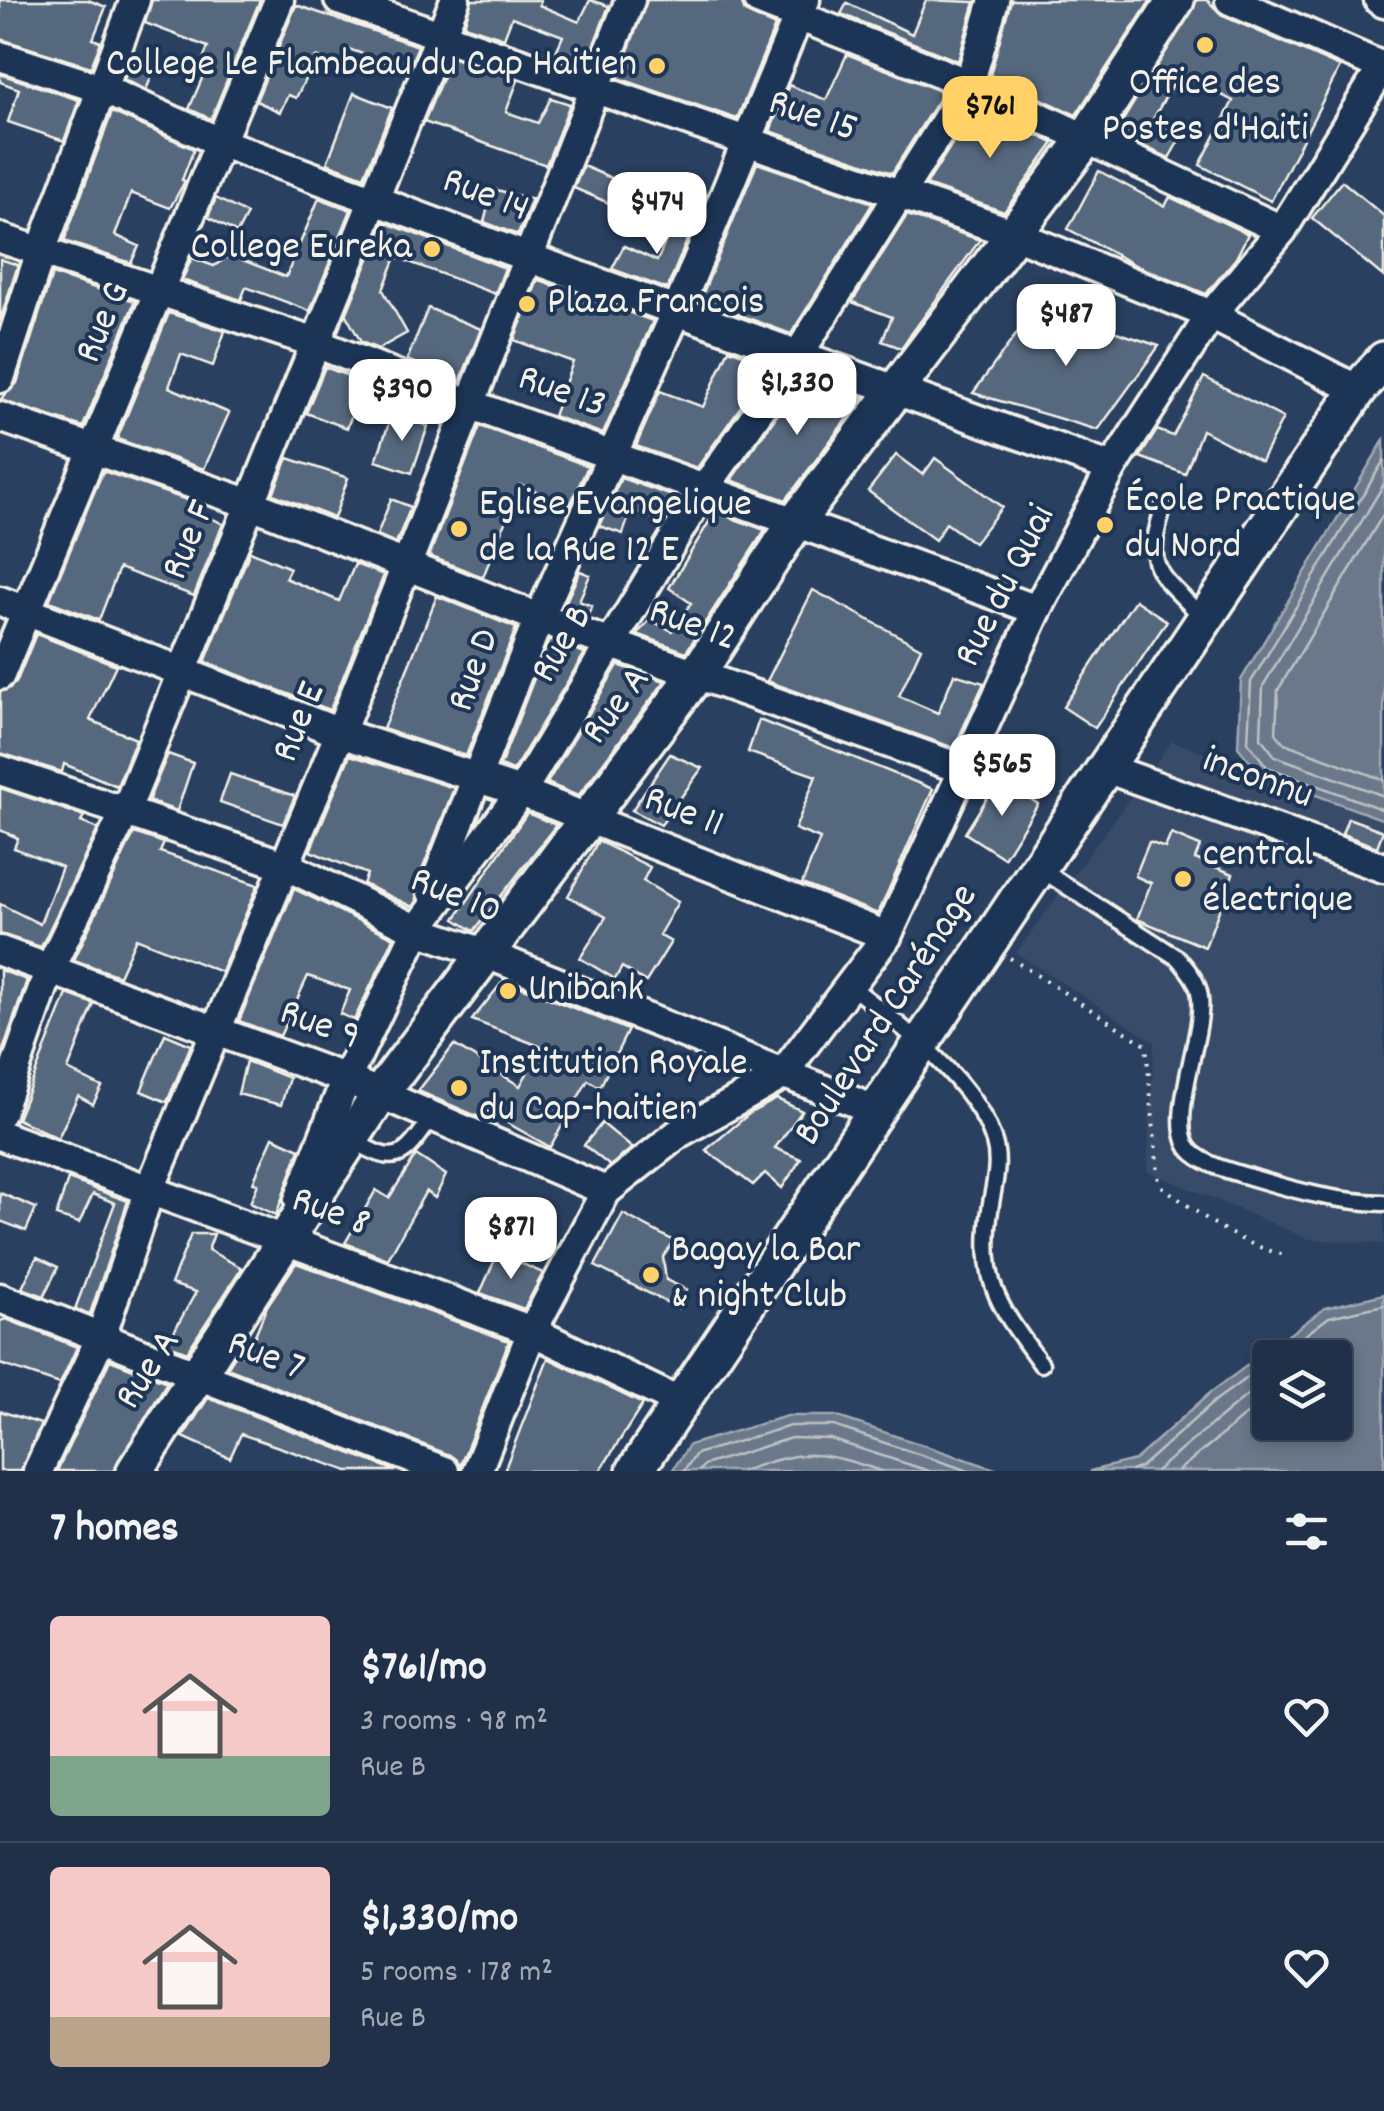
<!DOCTYPE html>
<html lang="en">
<head>
<meta charset="utf-8">
<style>
  :root { --surface:#203048; --page:#28384f; --text:#f1f3f6; --muted:#a2a9b4; --line:#3d4b60; --accent:#ffd166 }
  body { margin:0; font-family:Dekko,sans-serif; background:var(--page); color:var(--text); height:100vh; display:flex; flex-direction:column; font-size:38px; white-space:nowrap }
  * { box-sizing:border-box; margin:0 }
  p { font-size:32px; color:var(--muted) }
  .icon { flex:none; width:55px; height:55px; fill:none; stroke:currentColor; stroke-width:2; stroke-linecap:round; stroke-linejoin:round }
  .map { position:relative; height:1471px; overflow:hidden }
  .drawer { display:flex; flex-direction:column; background:var(--surface); flex:1 }
  .drawer>* { flex:none }
  .controls { position:absolute; left:1252px; top:1340px; display:grid; gap:20px }
  .controls a { display:grid; place-items:center; width:100px; height:100px; border-radius:10px; background:var(--surface); box-shadow:0 5px 15px #0003,0 0 0 2px var(--line); font-size:50px }
  .price { position:absolute; translate:-50% -85px; padding:0 22px; border-radius:20px; background:#fff; color:#222; font-size:32px; line-height:65px; filter:drop-shadow(0 2px 5px #0008) }
  .price::after { content:''; position:absolute; left:50%; top:60px; width:30px; height:22px; margin-left:-15px; background:inherit; clip-path:polygon(0 0,100% 0,50% 100%) }
  .price.current { background:var(--accent); color:#111 }
  ul { padding:0; list-style:none }
  li { display:flex; align-items:center; gap:30px; height:250px; padding:0 50px }
  li+li { border-top:2px solid var(--line) }
  li span { display:grid; place-items:center; flex:none; width:280px; height:200px; border-radius:10px; color:#555 }
  li>.icon { margin-inline-start:auto }
  span .icon { width:120px; height:120px; fill:#fffc; stroke-width:1 }
  li b { font-size:42px }
  h2 { display:flex; justify-content:space-between; align-items:center; height:120px; padding:0 50px; font-size:42px }
  .map>svg:first-child { display:block }
  .built { fill:#374c69 }
  .water { fill:#6a788a; stroke:#a1a8b0; stroke-width:2.5; fill-rule:evenodd }
  .lines { fill:none; stroke-linecap:round; stroke-linejoin:round }
  .shore { stroke:#bdc1c2; stroke-width:2.5 }
  .building { fill:#56677d; stroke:#f4f1e8; stroke-width:2.5 }
  .service-casing { stroke:#f4f1e8; stroke-width:21 }
  .minor-casing { stroke:#f4f1e8; stroke-width:35 }
  .tertiary-casing { stroke:#f4f1e8; stroke-width:42 }
  .path { stroke:#f4f1e8; stroke-width:4; stroke-dasharray:2.5 8; stroke-linecap:butt }
  .service { stroke:#1d3557; stroke-width:14 }
  .minor { stroke:#1d3557; stroke-width:28 }
  .tertiary { stroke:#1d3557; stroke-width:35 }
  .poi-dot { fill:#ffd166; stroke:#1d3557; stroke-width:4 }
  .labels { text-anchor:middle; dominant-baseline:central; stroke-width:8; stroke-linejoin:round; paint-order:stroke }
  .poi-label { font-size:40px; fill:#f4f1e8; stroke:#1d3557; text-anchor:start }
  .street-label { font-size:40px; fill:#f4f1e8; stroke:#1d3557 }
</style>
</head>
<body>
<div class="map">
<svg width="1384" height="1471" viewBox="0 0 1384 1471">
  <rect width="100%" height="100%" fill="#2a4060"/>
  <filter id="ink" filterUnits="userSpaceOnUse"><feTurbulence type="fractalNoise" baseFrequency=".01" numOctaves="2"/><feDisplacementMap in="SourceGraphic" scale="20" xChannelSelector="R" yChannelSelector="G"/><feConvolveMatrix kernelMatrix="1 2 1 2 8 2 1 2 1" color-interpolation-filters="sRGB"/></filter>
  <g filter="url(#ink)">
    <polygon class="built" points="1172,741 1384,821 1384,1244 1309,1239 1147,1171 1154,1042 1016,953"/>
    <g class="water">
      <polygon points="1384,440 1384,820 1261,775 1238,747 1241,680"/>
      <path d="M 1384,1294 L 1384,1471 L 1090,1471 L 1135,1460 L 1210,1393 L 1325,1308 ZM 1270,1358 L 1335,1358 L 1335,1422 L 1270,1422 Z"/>
      <polygon points="787,1416 835,1416 1001,1471 672,1471 689,1445"/>
    </g>
    <g class="lines">
      <g class="shore">
        <polyline points="1384,460 1251,682 1248,742 1267,767 1384,810"/>
        <polyline points="1384,484 1263,686 1261,738 1275,756 1384,796"/>
        <polyline points="1384,513 1278,690 1276,733 1284,743 1384,780"/>
        <polyline points="1275,1358 1329,1317 1384,1305"/>
        <polyline points="684,1471 696,1454 790,1426 834,1426 969,1471"/>
        <polyline points="699,1471 704,1465 791,1438 830,1439 929,1471"/>
        <path d="M 742,1471 C 805,1449 818,1450 881,1471"/>
        <polyline points="1131,1471 1141,1467 1216,1400 1270,1361"/>
        <polyline points="1156,1471 1270,1376"/>
        <polyline points="1178,1471 1270,1395"/>
      </g>
    </g>
    <g class="building">
      <polygon points="0,0 88,0 106,7 93,39 101,42 91,67 0,39"/>
      <polygon points="152,0 260,0 211,119 189,109 206,69 200,67 208,47 145,23"/>
      <polygon points="472,0 541,0 539,5 579,22 590,0 609,6 585,67 554,56 563,36 512,17 504,38 464,25"/>
      <polygon points="647,0 741,0 745,12 775,26 737,119 618,78"/>
      <polygon points="926,0 975,2 958,61 841,14 847,3 912,34"/>
      <polygon points="1011,0 1151,0 1076,115 990,75"/>
      <polygon points="1197,0 1207,0 1223,16 1340,67 1271,201 1200,165 1233,101 1179,73 1152,121 1181,137 1169,158 1115,133"/>
      <polygon points="296,5 418,46 408,70 346,48 340,65 316,57 296,98 288,95 280,112 256,101"/>
      <polygon points="847,54 943,92 892,173 770,131 789,85 826,100"/>
      <polygon points="451,57 518,80 506,112 538,123 551,98 570,104 546,165 424,122"/>
      <polygon points="130,62 154,71 146,90 124,79"/>
      <polygon points="0,74 79,100 64,141 8,122 19,89 0,82"/>
      <polygon points="354,93 392,108 364,177 327,163"/>
      <polygon points="976,106 1054,143 1004,212 926,185"/>
      <polygon points="112,112 194,149 182,180 185,181 170,208 131,193 115,235 139,246 131,263 64,241"/>
      <polygon points="757,163 873,203 791,334 700,300"/>
      <polygon points="583,166 628,185 618,207 574,188"/>
      <polygon points="1099,171 1165,206 1170,197 1248,234 1236,258 1206,294 1135,265 1068,229"/>
      <polygon points="1342,181 1384,216 1384,277 1312,218"/>
      <polygon points="493,189 532,199 518,235 484,222"/>
      <polygon points="216,198 247,214 237,233 208,217"/>
      <polygon points="319,198 351,210 310,311 246,287 241,300 182,280 192,258 214,266 230,255 286,277"/>
      <polygon points="678,214 695,221 667,289 612,269 624,246 657,261"/>
      <polygon points="907,215 980,240 901,348 882,341 892,317 852,302"/>
      <polygon points="384,222 505,268 495,294 396,257 383,290 407,333 378,349 361,342 346,315"/>
      <polygon points="0,259 18,265 0,321"/>
      <polygon points="52,274 135,301 83,427 0,400 17,383"/>
      <polygon points="538,280 653,321 603,434 553,416 573,362 514,340"/>
      <polygon points="1037,306 1159,346 1098,430 973,393"/>
      <polygon points="428,308 481,329 460,382 407,360"/>
      <polygon points="169,313 225,331 213,366 181,354 169,387 229,413 204,469 117,439"/>
      <polygon points="729,349 771,364 697,468 636,446 660,391 703,407"/>
      <polygon points="325,367 364,382 347,428 306,413"/>
      <polygon points="805,376 863,397 786,500 731,480"/>
      <polygon points="1204,377 1283,418 1261,461 1202,430 1185,474 1140,457 1157,430 1173,436"/>
      <polygon points="392,414 428,426 412,473 376,461"/>
      <polygon points="480,426 588,466 570,505 520,485 483,577 429,556"/>
      <polygon points="896,455 923,475 935,458 1002,507 974,543 946,523 935,540 868,491"/>
      <polygon points="288,458 348,478 334,518 273,494"/>
      <polygon points="103,471 190,501 188,506 223,524 194,596 119,568 99,620 49,601"/>
      <polygon points="621,478 678,498 664,522 631,510 623,534 599,526"/>
      <polygon points="391,499 411,507 396,543 377,535"/>
      <polygon points="715,512 765,530 686,652 637,634 650,620 672,631 691,603 669,588"/>
      <polygon points="250,551 290,568 285,578 339,601 355,564 384,575 330,710 205,662"/>
      <polygon points="580,571 590,575 579,601 592,606 587,617 563,608"/>
      <polygon points="813,590 921,648 899,696 938,713 954,674 984,683 954,748 767,681"/>
      <polygon points="437,596 516,628 466,756 383,729"/>
      <polygon points="1135,600 1167,621 1095,728 1063,707"/>
      <polygon points="36,634 116,665 90,720 136,739 117,786 64,764 62,772 0,753 0,692 16,683"/>
      <polygon points="549,640 585,653 513,771 500,766"/>
      <polygon points="618,665 665,681 578,796 547,783"/>
      <polygon points="759,720 933,789 878,914 802,884 820,839 795,829 816,776 748,752"/>
      <polygon points="168,754 193,763 177,811 148,801"/>
      <polygon points="670,754 702,768 661,825 632,810"/>
      <polygon points="350,755 454,788 416,886 417,901 413,907 363,884 367,874 310,851"/>
      <polygon points="230,774 295,796 283,824 220,802"/>
      <polygon points="999,779 1038,804 1004,858 965,833"/>
      <polygon points="0,788 84,816 81,822 98,829 41,947 0,934 0,904 40,924 62,867 14,848 18,838 0,830"/>
      <polygon points="527,813 556,825 474,931 455,919"/>
      <polygon points="1348,818 1383,831 1377,847 1342,834"/>
      <polygon points="134,833 164,843 160,852 258,885 221,972 136,938 119,976 74,960"/>
      <polygon points="1171,834 1200,846 1195,859 1233,874 1205,947 1137,919 1151,883 1135,876 1149,842 1165,848"/>
      <polygon points="598,841 650,867 643,881 678,902 659,935 671,942 646,982 622,967 615,979 580,958 606,917 568,896"/>
      <polygon points="294,889 394,938 354,1020 340,1014 350,990 308,976 280,1036 239,1021"/>
      <polygon points="0,970 27,980 0,1059"/>
      <polygon points="504,980 628,1030 600,1087 588,1080 550,1147 486,1111 481,1118 418,1091 454,1045 520,1086 542,1047 472,1020"/>
      <polygon points="67,994 94,1004 68,1070 102,1087 93,1104 78,1096 58,1138 17,1119"/>
      <polygon points="165,1034 191,1045 167,1102 141,1091"/>
      <polygon points="246,1061 289,1078 281,1105 238,1094"/>
      <polygon points="777,1099 802,1111 775,1148 801,1159 782,1188 765,1173 753,1185 706,1150 750,1113"/>
      <polygon points="602,1123 632,1148 610,1166 584,1145"/>
      <polygon points="273,1137 300,1149 276,1215 250,1203 258,1184 253,1182"/>
      <polygon points="416,1155 446,1175 435,1198 426,1191 388,1259 345,1243 376,1190 389,1198"/>
      <polygon points="68,1179 128,1201 90,1314 75,1309 115,1203 93,1194 79,1223 56,1216"/>
      <polygon points="0,1193 36,1208 26,1231 0,1221"/>
      <polygon points="623,1214 674,1241 663,1257 666,1280 687,1290 678,1308 595,1266"/>
      <polygon points="191,1234 214,1234 208,1250 242,1268 187,1352 167,1344 196,1292 171,1284"/>
      <polygon points="498,1253 543,1273 524,1309 480,1293"/>
      <polygon points="37,1257 58,1267 44,1296 22,1288"/>
      <polygon points="296,1263 509,1341 460,1466 450,1455 227,1368 237,1352 246,1357 267,1306"/>
      <polygon points="6,1319 77,1347 60,1384 0,1364 0,1321"/>
      <polygon points="548,1358 643,1404 600,1471 504,1471"/>
      <polygon points="110,1360 167,1382 114,1471 57,1471"/>
      <polygon points="208,1398 396,1471 348,1471 241,1434 230,1458 183,1437"/>
      <polygon points="0,1411 41,1424 21,1471 0,1471"/>
    </g>
    <g class="lines">
      <g class="service-casing">
        <g id="service">
          <path d="M 1164,506 C 1142,572 1160,572 1204,619"/>
          <path d="M 1037,867 L 1178,958 C 1188,970 1199,982 1200,998 C 1205,1036 1163,1128 1193,1153 C 1211,1168 1235,1172 1257,1179 C 1300,1192 1339,1202 1384,1203"/>
          <path d="M 849,985 C 897,1022 976,1081 994,1142 C 1001,1165 993,1187 990,1210 C 979,1284 1000,1307 1041,1364"/>
          <path d="M 351,1139 C 398,1168 403,1159 433,1116"/>
        </g>
      </g>
      <g class="minor-casing">
        <g id="minor">
          <polyline points="339,0 1012,233 1211,315 1358,390"/>
          <polyline points="758,0 969,84 1282,230"/>
          <polyline points="1230,0 1383,67"/>
          <polyline points="1379,0 1384,3"/>
          <polyline points="0,56 105,90 222,143 527,257 1112,468"/>
          <polyline points="0,238 313,342 467,403 1037,610"/>
          <polyline points="0,378 40,254 135,0"/>
          <polyline points="0,417 251,504 539,618 962,769"/>
          <polyline points="0,601 340,733 521,792 887,936"/>
          <polyline points="0,675 279,0"/>
          <polyline points="1103,767 1384,868"/>
          <polyline points="0,770 287,866 417,930 487,954 877,1111"/>
          <polyline points="432,892 539,618 677,311 805,0"/>
          <polyline points="0,951 346,1079 606,1191"/>
          <polyline points="0,1113 50,968 126,810 455,0"/>
          <polyline points="0,1135 532,1331 683,1404"/>
          <polyline points="299,1200 346,1079 417,930 521,792 704,489 798,355 969,84 994,0"/>
          <polyline points="0,1298 444,1471"/>
          <polyline points="38,1471 101,1337 150,1189 340,733 630,0"/>
          <polyline points="477,1471 532,1331 606,1191 679,1133 781,1076 887,936 1037,610 1112,468 1211,315 1282,230 1384,65"/>
        </g>
      </g>
      <g class="tertiary-casing">
        <g id="tertiary">
          <polyline points="135,1471 380,1094 699,671 796,522 1085,140 1176,0"/>
          <polyline points="635,1471 1358,390 1384,360"/>
        </g>
      </g>
      <path class="path" d="M 1010,958 L 1146,1045 L 1159,1184 C 1199,1214 1235,1243 1285,1255"/>
      <use href="#service" class="service"/>
      <use href="#minor" class="minor"/>
      <use href="#tertiary" class="tertiary"/>
    </g>
  </g>
  <g class="poi-dot">
    <circle cx="1205" cy="45" r="10"/>
    <circle cx="657" cy="66" r="10"/>
    <circle cx="432" cy="249" r="10"/>
    <circle cx="527" cy="304" r="10"/>
    <circle cx="1105" cy="525" r="10"/>
    <circle cx="459" cy="529" r="10"/>
    <circle cx="1183" cy="879" r="10"/>
    <circle cx="508" cy="991" r="10"/>
    <circle cx="459" cy="1088" r="10"/>
    <circle cx="651" cy="1275" r="10"/>
  </g>
  <g class="labels">
    <g class="poi-label">
      <text x="637" y="66" text-anchor="end">College Le Flambeau du Cap Haitien</text>
      <text x="1205" y="85" text-anchor="middle">Office des<tspan x="1205" dy="46">Postes d'Haiti</tspan></text>
      <text x="412" y="249" text-anchor="end">College Eureka</text>
      <text x="547" y="304">Plaza Francois</text>
      <text x="1125" y="502">École Practique<tspan x="1125" dy="46">du Nord</tspan></text>
      <text x="479" y="506">Eglise Evangelique<tspan x="479" dy="46">de la Rue 12 E</tspan></text>
      <text x="1203" y="856">central<tspan x="1203" dy="46">électrique</tspan></text>
      <text x="528" y="991">Unibank</text>
      <text x="479" y="1065">Institution Royale<tspan x="479" dy="46">du Cap-haitien</tspan></text>
      <text x="671" y="1252">Bagay la Bar<tspan x="671" dy="46">&amp; night Club</tspan></text>
    </g>
    <g class="street-label">
      <text transform="translate(812 118) rotate(19)">Rue 15</text>
      <text transform="translate(485 197) rotate(21)">Rue 14</text>
      <text transform="translate(105 323) rotate(-67)">Rue G</text>
      <text transform="translate(561 394) rotate(20)">Rue 13</text>
      <text transform="translate(191 541) rotate(-67)">Rue F</text>
      <text transform="translate(1007 587) rotate(-63)">Rue du Quai</text>
      <text transform="translate(692 627) rotate(20)">Rue 12</text>
      <text transform="translate(564 645) rotate(-59)">Rue B</text>
      <text transform="translate(476 671) rotate(-70)">Rue D</text>
      <text transform="translate(618 707) rotate(-53)">Rue A</text>
      <text transform="translate(301 723) rotate(-68)">Rue E</text>
      <text transform="translate(1257 780) rotate(20)">inconnu</text>
      <text transform="translate(683 814) rotate(21)">Rue 11</text>
      <text transform="translate(455 898) rotate(22)">Rue 10</text>
      <text transform="translate(888 1016) rotate(-57)">Boulevard Carénage</text>
      <text transform="translate(319 1027) rotate(20)">Rue 9</text>
      <text transform="translate(330 1214) rotate(20)">Rue 8</text>
      <text transform="translate(265 1358) rotate(21)">Rue 7</text>
      <text transform="translate(150 1371) rotate(-57)">Rue A</text>
    </g>
  </g>
</svg>
<div class="controls">
<a><svg class="icon" aria-label="layers" viewBox="0 0 24 24"><path d="M12 4l9 5-9 5-9-5zM3 14l9 5 9-5"/></svg></a>
</div>
<b class="price current" style="left:990px;top:161px">$761</b>
<b class="price" style="left:657px;top:257px">$474</b>
<b class="price" style="left:1066px;top:369px">$487</b>
<b class="price" style="left:797px;top:438px">$1,330</b>
<b class="price" style="left:402px;top:444px">$390</b>
<b class="price" style="left:1002px;top:819px">$565</b>
<b class="price" style="left:511px;top:1282px">$871</b>
</div>
<section class="drawer">
<h2>7 homes<svg class="icon" aria-label="filters" viewBox="0 0 24 24"><path d="M4 7h16M4 17h16"/><circle cx="9" cy="7" r="2"/><circle cx="15" cy="17" r="2"/></svg></h2>
<ul>
<li><span style="background:linear-gradient(#f6c9c9 70%,#7fa58c 0)"><svg class="icon" aria-label="home" viewBox="0 0 24 24"><path d="M3 11l9-7 9 7M6 9v11h12V9"/></svg></span><div><b>$761/mo</b><p>3 rooms · 98 m²</p><p>Rue B</p></div><svg class="icon" aria-label="heart" viewBox="0 0 24 24"><path d="M12 20l-8-8c-3-5 5-10 8-4 3-6 11-1 8 4z"/></svg></li>
<li><span style="background:linear-gradient(#f6c9c9 75%,#b9a48a 0)"><svg class="icon" aria-label="home" viewBox="0 0 24 24"><path d="M3 11l9-7 9 7M6 9v11h12V9"/></svg></span><div><b>$1,330/mo</b><p>5 rooms · 178 m²</p><p>Rue B</p></div><svg class="icon" aria-label="heart" viewBox="0 0 24 24"><path d="M12 20l-8-8c-3-5 5-10 8-4 3-6 11-1 8 4z"/></svg></li>
</ul>
</section>
</body>
</html>
